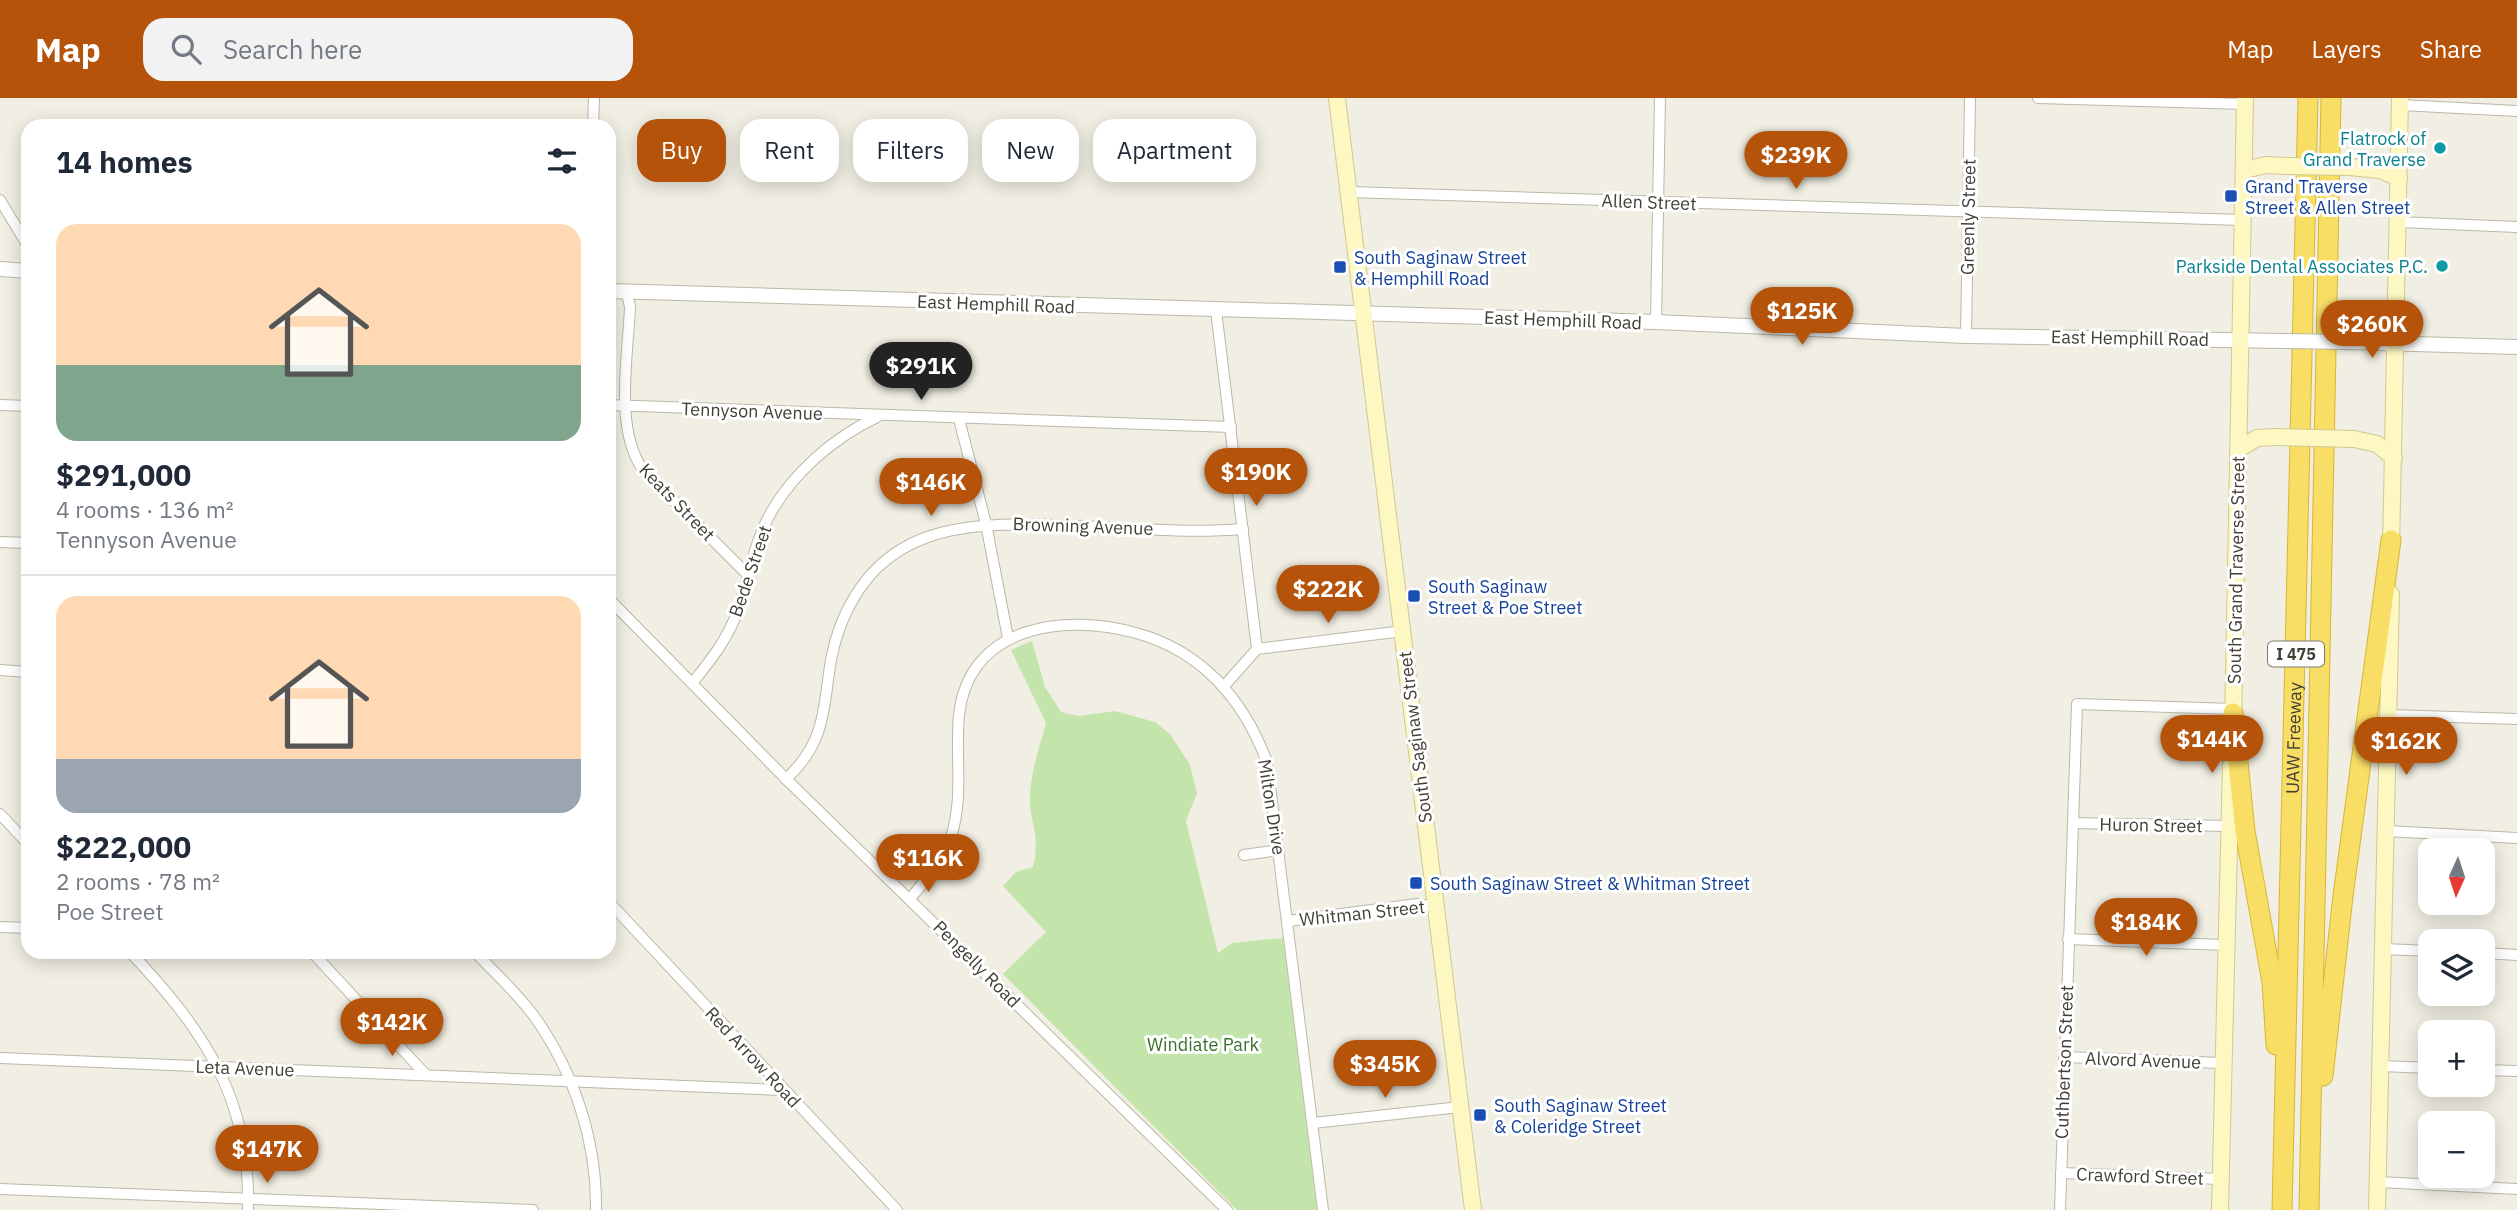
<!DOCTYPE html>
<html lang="en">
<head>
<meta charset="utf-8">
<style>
  :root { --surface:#fff; --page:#f2f2f3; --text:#1f2937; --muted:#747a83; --line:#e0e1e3; --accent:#b45309 }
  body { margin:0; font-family:"IBM Plex Sans",sans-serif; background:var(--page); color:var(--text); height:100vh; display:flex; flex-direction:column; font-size:26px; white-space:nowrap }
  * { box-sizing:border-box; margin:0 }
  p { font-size:23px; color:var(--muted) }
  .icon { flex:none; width:38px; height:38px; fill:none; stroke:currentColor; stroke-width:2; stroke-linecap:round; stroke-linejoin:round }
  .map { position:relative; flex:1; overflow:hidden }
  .side { position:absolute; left:21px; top:21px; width:595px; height:840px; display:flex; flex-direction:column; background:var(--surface); border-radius:21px; box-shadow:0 4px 18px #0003 }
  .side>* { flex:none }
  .banner { position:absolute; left:637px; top:21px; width:665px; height:63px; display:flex; gap:14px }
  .needle { width:46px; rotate:183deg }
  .controls { position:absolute; left:2418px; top:740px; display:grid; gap:14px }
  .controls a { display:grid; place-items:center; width:77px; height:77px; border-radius:14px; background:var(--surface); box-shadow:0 4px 18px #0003; font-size:35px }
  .price { position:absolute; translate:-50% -60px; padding:0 16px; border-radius:24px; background:var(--accent); color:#fff; font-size:23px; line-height:46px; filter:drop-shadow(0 2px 4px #0008) }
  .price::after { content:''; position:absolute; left:50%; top:42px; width:21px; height:16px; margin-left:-10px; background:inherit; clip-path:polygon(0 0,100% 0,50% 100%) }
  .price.active { background:#222; color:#fff }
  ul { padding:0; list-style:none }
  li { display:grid; align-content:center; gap:14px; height:371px; padding:0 35px }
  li+li { border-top:2px solid var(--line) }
  li span { display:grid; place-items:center; height:217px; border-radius:21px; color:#555 }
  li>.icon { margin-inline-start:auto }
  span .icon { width:126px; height:126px; fill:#fffc; stroke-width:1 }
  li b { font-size:30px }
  h2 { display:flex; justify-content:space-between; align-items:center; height:84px; padding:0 35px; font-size:30px }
  .pill { padding:0 24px; border-radius:21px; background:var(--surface); box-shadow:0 4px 18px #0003; font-size:24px; line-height:63px }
  .pill.active { background:var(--accent); color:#fff }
  header { display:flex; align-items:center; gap:42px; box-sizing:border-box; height:98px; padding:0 35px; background:var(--accent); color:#fff }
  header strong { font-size:33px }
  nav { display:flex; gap:38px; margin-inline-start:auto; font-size:24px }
  .search { width:490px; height:63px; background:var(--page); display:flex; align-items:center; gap:18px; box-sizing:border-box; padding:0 24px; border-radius:21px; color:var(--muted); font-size:26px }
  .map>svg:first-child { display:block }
  .green { fill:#c3e5ac }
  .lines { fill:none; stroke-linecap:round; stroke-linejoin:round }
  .minor-casing { stroke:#bcb8a6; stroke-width:12 }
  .tertiary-casing { stroke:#bcb8a6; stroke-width:16 }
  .secondary-casing { stroke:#d0c994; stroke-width:18 }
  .motorway-casing { stroke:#d7b537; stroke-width:21 }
  .minor { stroke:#fff; stroke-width:10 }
  .tertiary { stroke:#fff; stroke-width:14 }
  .secondary { stroke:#fdf7c1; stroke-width:16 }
  .motorway { stroke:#f9de66; stroke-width:19 }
  .tertiary-bridge-casing { stroke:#bcb8a6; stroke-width:16; stroke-linecap:butt }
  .secondary-bridge-casing { stroke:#d0c994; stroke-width:18; stroke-linecap:butt }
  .tertiary-bridge { stroke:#fff; stroke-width:14 }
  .secondary-bridge { stroke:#fdf7c1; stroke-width:16 }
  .culture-dot { fill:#0f9aa8; stroke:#fff; stroke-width:2.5 }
  .transit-dot { fill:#1a4fb4; stroke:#fff; stroke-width:2.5 }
  .labels { text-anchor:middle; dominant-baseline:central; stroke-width:6; stroke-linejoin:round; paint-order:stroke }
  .shield { fill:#fff; stroke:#7b7971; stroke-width:2 }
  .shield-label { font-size:16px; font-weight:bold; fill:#423f34 }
  .culture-label { font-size:18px; fill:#0d838f; stroke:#fff; text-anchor:end }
  .transit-label { font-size:18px; fill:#164399; stroke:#fff; text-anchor:start }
  .street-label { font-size:18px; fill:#423f34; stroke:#fff }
  .park-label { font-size:18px; fill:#3a712a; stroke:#fff }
</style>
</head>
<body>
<header>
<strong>Map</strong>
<div class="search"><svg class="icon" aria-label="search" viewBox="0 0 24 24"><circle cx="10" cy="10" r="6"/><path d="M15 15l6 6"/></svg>Search here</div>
<nav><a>Map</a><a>Layers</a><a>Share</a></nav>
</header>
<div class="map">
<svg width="2517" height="1112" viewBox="0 0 2517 1112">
  <rect width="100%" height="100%" fill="#f1efe3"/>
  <path class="green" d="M 1032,543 L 1045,589 L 1061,614 L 1079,618 L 1115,613 L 1155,624 L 1170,636 L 1190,667 L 1197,695 L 1186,723 L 1218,855 L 1232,845 L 1283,840 L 1317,1112 L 1237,1112 L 1003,876 L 1046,834 L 1003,788 L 1016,774 L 1033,769 C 1040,739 1032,732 1030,705 C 1029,678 1039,651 1046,625 L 1011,552 Z"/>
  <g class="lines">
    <g class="minor-casing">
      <g id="minor">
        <polyline points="2038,0 2245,6"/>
        <polyline points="2400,7 2517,13"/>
        <polyline points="593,28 594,0"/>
        <polyline points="1349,94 2242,122"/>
        <polyline points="0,102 28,148"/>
        <polyline points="2399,124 2517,129"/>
        <path d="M 627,195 L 630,209 C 628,258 614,331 643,372 L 747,476"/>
        <polyline points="1216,212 1257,551 1225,587"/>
        <polyline points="1656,224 1660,0"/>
        <polyline points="1966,238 1970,0"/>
        <polyline points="0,307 28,308"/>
        <polyline points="609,307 1231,329"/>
        <polyline points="959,321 986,426 1008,540"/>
        <polyline points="0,444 28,445"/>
        <polyline points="609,501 786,681 1227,1112"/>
        <polyline points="1257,551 1403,533"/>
        <polyline points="0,572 28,574"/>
        <path d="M 693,584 C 712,561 728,540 738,512 C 749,481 753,449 768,420 C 791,376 833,340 877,319"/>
        <polyline points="2390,617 2517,621"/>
        <path d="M 786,681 C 838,634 818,587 840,529 C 879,428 962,424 1056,427 C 1117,429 1182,436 1243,431"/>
        <polyline points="0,716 28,746"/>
        <polyline points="2073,725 2229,728"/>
        <polyline points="2387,733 2517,740"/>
        <polyline points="1244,757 1279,752"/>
        <path d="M 910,801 C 925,782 944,762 951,739 C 964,699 955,657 959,617 C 969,527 1065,515 1136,535 C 1202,553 1244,602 1267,664 L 1323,1112"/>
        <polyline points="609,804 897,1112"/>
        <polyline points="1288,823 1417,806 1436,809"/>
        <polyline points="0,829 28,830"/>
        <polyline points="2068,841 2225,847"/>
        <polyline points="2384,851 2431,853"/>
        <path d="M 130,854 C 204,932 251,1001 248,1112"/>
        <polyline points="312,854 426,977"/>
        <path d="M 475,854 C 495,875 517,895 534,918 C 574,974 597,1043 596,1112"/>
        <polyline points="2483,855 2517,857"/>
        <polyline points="2064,959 2222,965"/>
        <polyline points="0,960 783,992"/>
        <polyline points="2381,968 2431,970"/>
        <polyline points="2483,972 2517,973"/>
        <polyline points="1313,1025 1460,1009"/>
        <polyline points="2061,1075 2220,1081"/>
        <polyline points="2378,1084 2517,1091"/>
        <polyline points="0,1091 533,1112"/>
        <polyline points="2060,1112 2077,606 2233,611"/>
      </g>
    </g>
    <g class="tertiary-casing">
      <g id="tertiary">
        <polyline points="0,171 28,173"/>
        <polyline points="609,193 1656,224 1966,238 2284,243"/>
        <polyline points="2347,244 2517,249"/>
      </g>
    </g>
    <g class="secondary-casing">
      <g id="secondary">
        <polyline points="1337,0 1473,1112"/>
        <polyline points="2350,69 2380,72 2399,80"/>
        <polyline points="2244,72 2266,67 2288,68"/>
        <polyline points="2354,341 2377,346 2394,360"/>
        <polyline points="2239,351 2257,340 2275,339"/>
        <polyline points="2391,452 2400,0"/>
        <polyline points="2233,627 2245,0"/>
        <polyline points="2220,1112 2231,667"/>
        <polyline points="2377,1112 2391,496"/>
      </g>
    </g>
    <g class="motorway-casing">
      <g id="motorway">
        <polyline points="2233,615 2245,733 2272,884 2276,947"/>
        <polyline points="2323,978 2343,798 2391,442"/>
        <path id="s1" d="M 2282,1112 L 2308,0"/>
        <polyline points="2309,1112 2331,0"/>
      </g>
    </g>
    <use href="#minor" class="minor"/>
    <use href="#tertiary" class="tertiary"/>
    <use href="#secondary" class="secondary"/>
    <use href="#motorway" class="motorway"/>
    <g class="tertiary-bridge-casing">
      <polyline id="tertiary-bridge" points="2284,243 2347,244"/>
    </g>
    <g class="secondary-bridge-casing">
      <g id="secondary-bridge">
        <polyline points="2288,68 2350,69"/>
        <polyline points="2275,339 2354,341"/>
      </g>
    </g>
    <use href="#tertiary-bridge" class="tertiary-bridge"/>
    <use href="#secondary-bridge" class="secondary-bridge"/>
  </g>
  <g class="culture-dot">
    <circle cx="2440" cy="50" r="7"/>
    <circle cx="2442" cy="168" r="7"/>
  </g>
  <g class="transit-dot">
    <rect x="2224" y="91" width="14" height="14" rx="3.5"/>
    <rect x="1333" y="162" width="14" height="14" rx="3.5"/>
    <rect x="1407" y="491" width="14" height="14" rx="3.5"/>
    <rect x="1409" y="778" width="14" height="14" rx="3.5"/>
    <rect x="1473" y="1010" width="14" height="14" rx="3.5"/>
  </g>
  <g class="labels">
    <rect class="shield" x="2268" y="543.5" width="56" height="25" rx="5"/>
    <g class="shield-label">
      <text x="2296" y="556">I 475</text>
    </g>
    <g class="culture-label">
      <text x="2426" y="40">Flatrock of<tspan x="2426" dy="21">Grand Traverse</tspan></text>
      <text x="2428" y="168">Parkside Dental Associates P.C.</text>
    </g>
    <g class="transit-label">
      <text x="2245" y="88">Grand Traverse<tspan x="2245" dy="21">Street &amp; Allen Street</tspan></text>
      <text x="1354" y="159">South Saginaw Street<tspan x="1354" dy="21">&amp; Hemphill Road</tspan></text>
      <text x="1428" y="488">South Saginaw<tspan x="1428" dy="21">Street &amp; Poe Street</tspan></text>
      <text x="1430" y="785">South Saginaw Street &amp; Whitman Street</text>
      <text x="1494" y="1007">South Saginaw Street<tspan x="1494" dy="21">&amp; Coleridge Street</tspan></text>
    </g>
    <g class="street-label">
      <text transform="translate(1649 104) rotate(2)">Allen Street</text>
      <text transform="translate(1968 119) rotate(-89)">Greenly Street</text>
      <text transform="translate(996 206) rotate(2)">East Hemphill Road</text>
      <text transform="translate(1563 222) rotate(2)">East Hemphill Road</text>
      <text transform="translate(2130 240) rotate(1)">East Hemphill Road</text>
      <text transform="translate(752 313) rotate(2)">Tennyson Avenue</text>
      <text transform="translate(677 404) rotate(46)">Keats Street</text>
      <text transform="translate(1083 428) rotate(2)">Browning Avenue</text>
      <text transform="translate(2236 472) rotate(-89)">South Grand Traverse Street</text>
      <text transform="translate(750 473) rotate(-71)">Bede Street</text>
      <text transform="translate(1415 639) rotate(-97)">South Saginaw Street</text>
      <text stroke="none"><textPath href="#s1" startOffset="472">UAW Freeway</textPath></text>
      <text transform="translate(1272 709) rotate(81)">Milton Drive</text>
      <text transform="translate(2151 727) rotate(1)">Huron Street</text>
      <text transform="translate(1362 815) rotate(-6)">Whitman Street</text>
      <text transform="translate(977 866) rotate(45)">Pengelly Road</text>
      <text transform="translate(753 959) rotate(47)">Red Arrow Road</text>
      <text transform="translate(2143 962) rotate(2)">Alvord Avenue</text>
      <text transform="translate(2064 964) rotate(-88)">Cuthbertson Street</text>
      <text transform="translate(245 970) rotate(2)">Leta Avenue</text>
      <text transform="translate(2140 1078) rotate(2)">Crawford Street</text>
    </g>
    <g class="park-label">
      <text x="1203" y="946">Windiate Park</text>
    </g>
  </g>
</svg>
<div class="controls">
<a><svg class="needle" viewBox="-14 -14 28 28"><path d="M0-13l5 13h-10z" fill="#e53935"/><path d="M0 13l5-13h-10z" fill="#747a83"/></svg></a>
<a><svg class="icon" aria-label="layers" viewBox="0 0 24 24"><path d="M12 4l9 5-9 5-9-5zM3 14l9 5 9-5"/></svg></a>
<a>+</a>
<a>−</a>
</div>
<b class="price" style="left:1796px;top:93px">$239K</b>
<b class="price" style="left:1802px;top:249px">$125K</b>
<b class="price" style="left:2372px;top:262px">$260K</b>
<b class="price active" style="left:921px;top:304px">$291K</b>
<b class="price" style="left:1256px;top:410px">$190K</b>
<b class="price" style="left:931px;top:420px">$146K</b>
<b class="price" style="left:1328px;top:527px">$222K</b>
<b class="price" style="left:2212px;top:677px">$144K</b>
<b class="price" style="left:2406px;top:679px">$162K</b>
<b class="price" style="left:928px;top:796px">$116K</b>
<b class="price" style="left:2146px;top:860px">$184K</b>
<b class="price" style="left:392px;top:960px">$142K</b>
<b class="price" style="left:1385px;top:1002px">$345K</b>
<b class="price" style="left:267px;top:1087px">$147K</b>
<div class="banner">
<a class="pill active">Buy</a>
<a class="pill">Rent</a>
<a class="pill">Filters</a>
<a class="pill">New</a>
<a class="pill">Apartment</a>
</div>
<section class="side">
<h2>14 homes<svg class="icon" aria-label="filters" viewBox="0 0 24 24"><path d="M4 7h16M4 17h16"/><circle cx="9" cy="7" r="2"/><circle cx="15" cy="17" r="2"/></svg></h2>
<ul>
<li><span style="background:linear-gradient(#ffd9b3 65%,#7fa58c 0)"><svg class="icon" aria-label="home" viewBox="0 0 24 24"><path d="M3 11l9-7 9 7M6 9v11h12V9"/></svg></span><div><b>$291,000</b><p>4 rooms · 136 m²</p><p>Tennyson Avenue</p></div></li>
<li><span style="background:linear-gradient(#ffd9b3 75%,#9aa5b1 0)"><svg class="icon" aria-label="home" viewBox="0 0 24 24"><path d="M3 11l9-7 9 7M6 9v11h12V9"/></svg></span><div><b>$222,000</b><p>2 rooms · 78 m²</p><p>Poe Street</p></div></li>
</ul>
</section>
</div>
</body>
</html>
